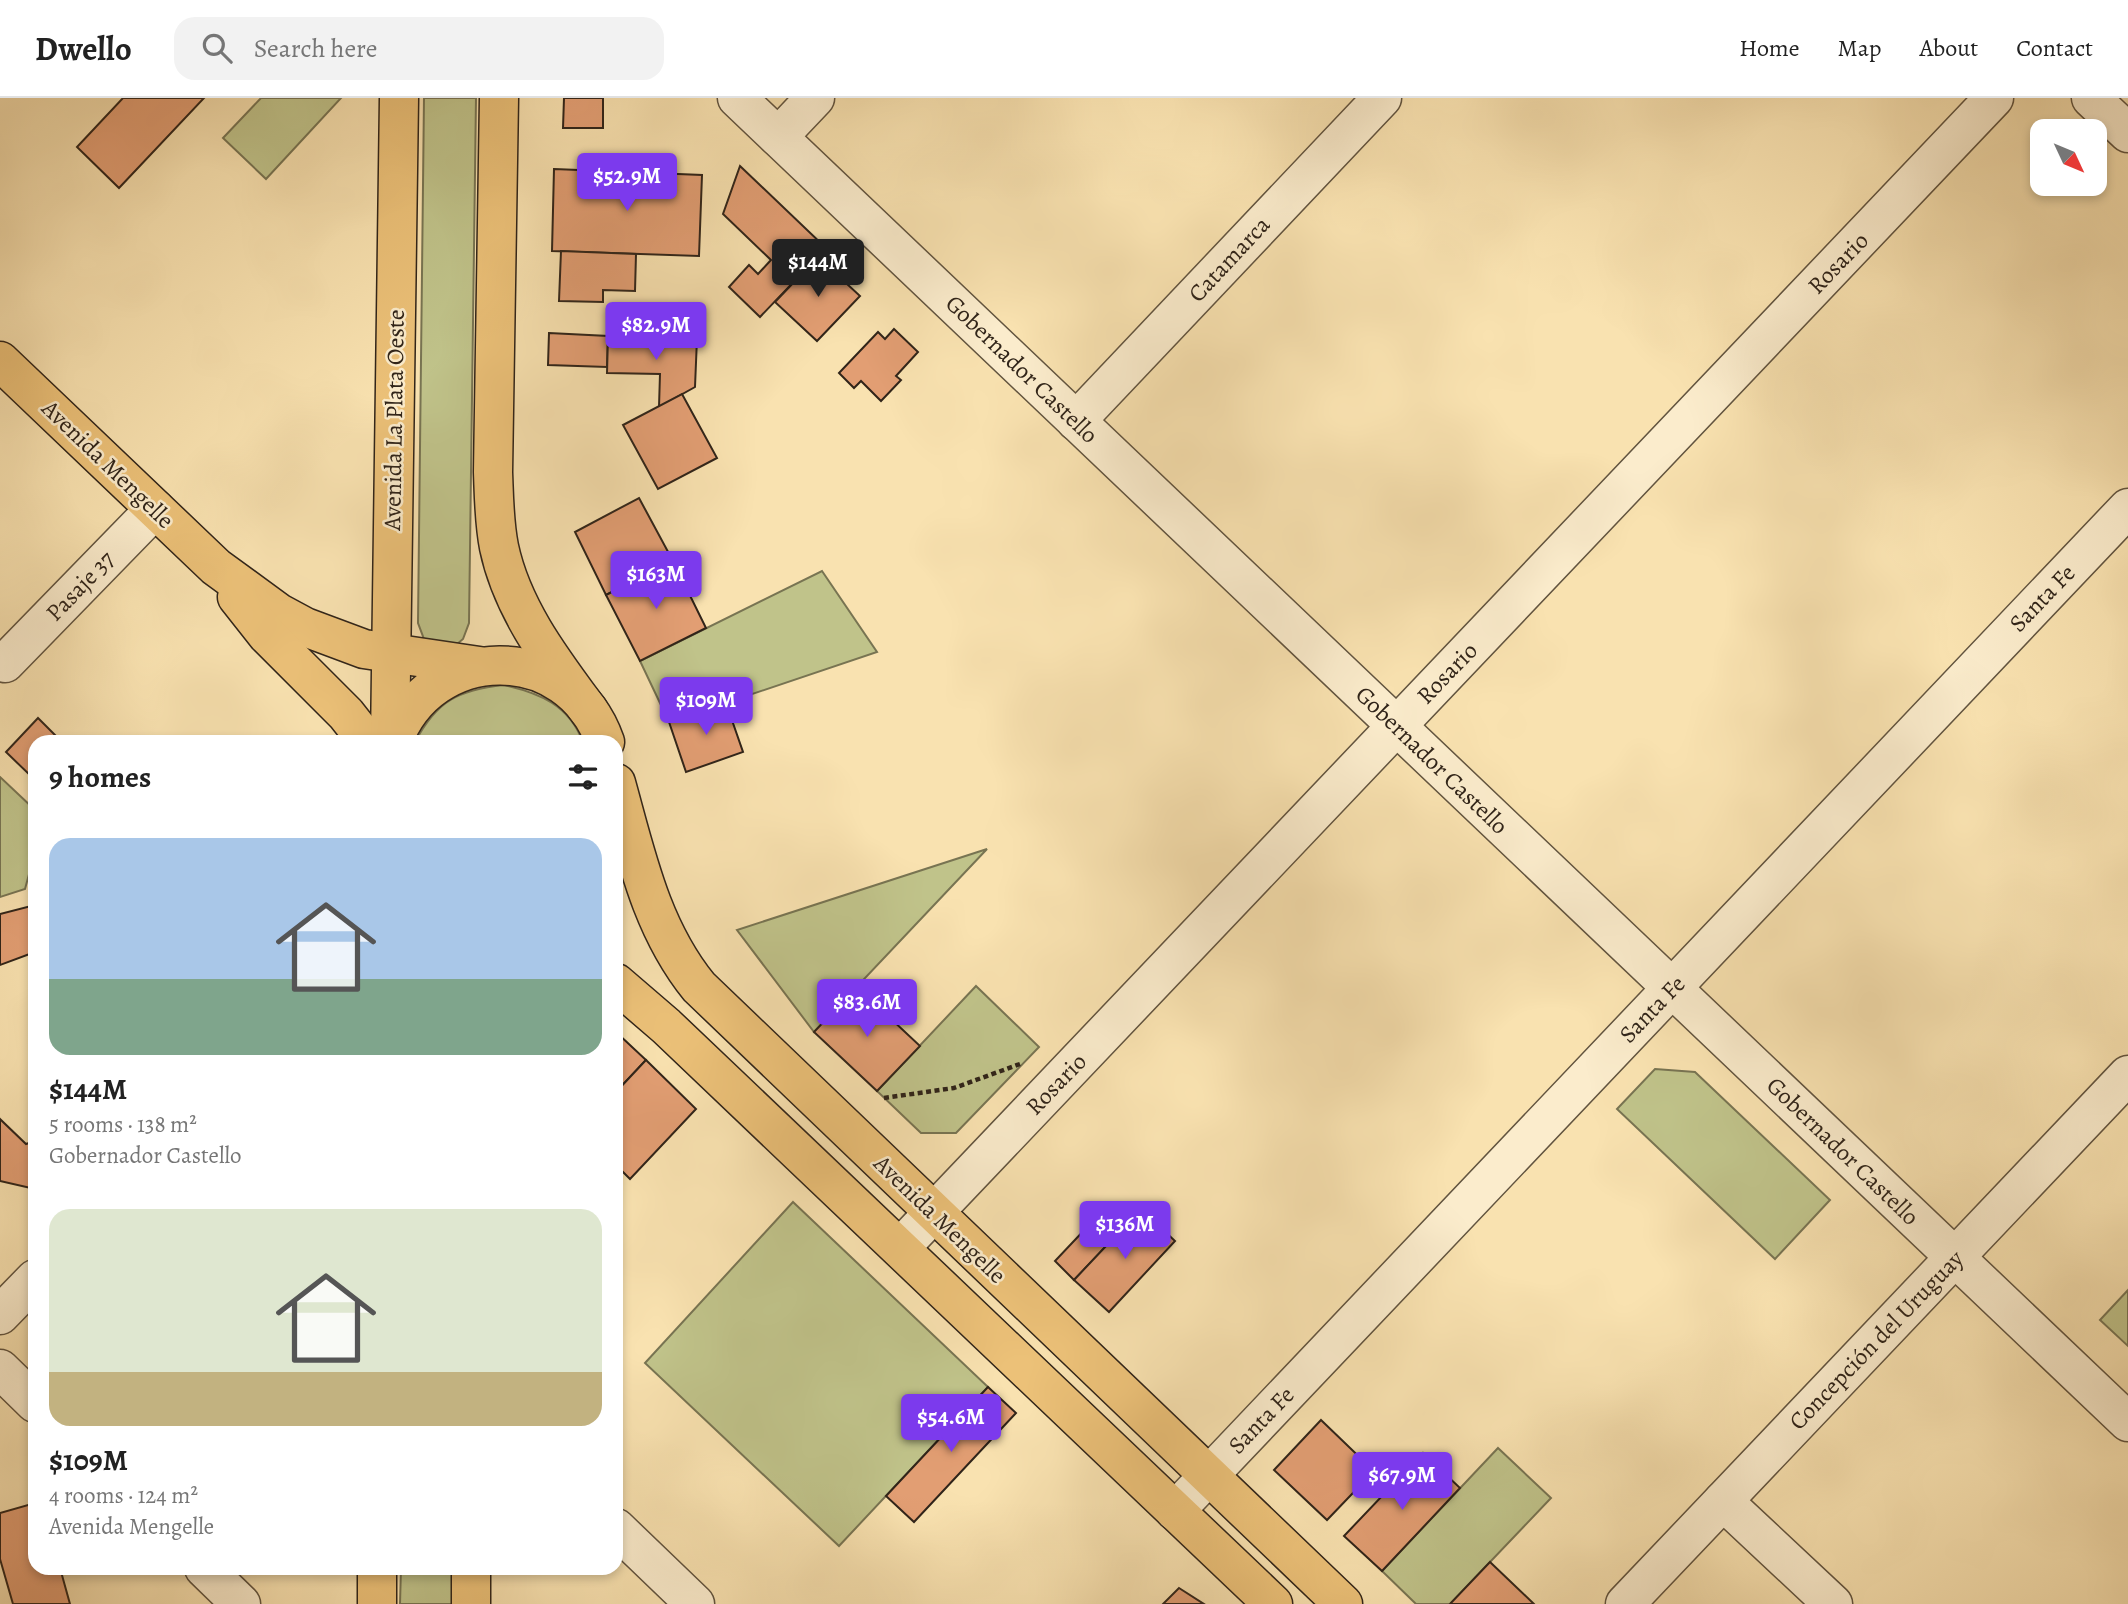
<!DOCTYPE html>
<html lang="en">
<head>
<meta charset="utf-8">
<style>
  :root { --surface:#fff; --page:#f2f2f2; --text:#222; --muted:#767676; --line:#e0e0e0; --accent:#7c3aed }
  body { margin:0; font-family:Alegreya,serif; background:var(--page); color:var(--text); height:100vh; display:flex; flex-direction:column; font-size:26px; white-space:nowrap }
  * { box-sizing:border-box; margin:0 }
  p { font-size:23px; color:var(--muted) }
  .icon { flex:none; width:38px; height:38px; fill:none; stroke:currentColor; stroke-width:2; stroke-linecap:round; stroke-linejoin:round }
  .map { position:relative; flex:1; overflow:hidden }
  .panel { position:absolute; left:28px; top:637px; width:595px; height:840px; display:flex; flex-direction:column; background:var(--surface); border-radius:21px; box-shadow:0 4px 10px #0003 }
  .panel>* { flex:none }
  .needle { width:46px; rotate:134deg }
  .buttons { position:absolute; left:2030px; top:21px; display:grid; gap:14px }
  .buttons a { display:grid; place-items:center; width:77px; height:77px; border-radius:14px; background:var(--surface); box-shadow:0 4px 10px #0003; font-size:35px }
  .price { position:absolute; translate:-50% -60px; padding:0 16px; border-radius:7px; background:var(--accent); color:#fff; font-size:23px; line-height:46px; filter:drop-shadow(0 2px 4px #0008) }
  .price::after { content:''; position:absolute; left:50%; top:42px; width:21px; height:16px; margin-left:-10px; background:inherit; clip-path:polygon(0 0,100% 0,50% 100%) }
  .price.selected { background:#222; color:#fff }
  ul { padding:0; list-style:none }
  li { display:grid; align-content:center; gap:14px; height:371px; padding:0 21px }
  li span { display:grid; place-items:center; height:217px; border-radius:21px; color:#555 }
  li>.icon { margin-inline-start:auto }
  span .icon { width:126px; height:126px; fill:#fffc; stroke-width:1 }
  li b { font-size:30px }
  h2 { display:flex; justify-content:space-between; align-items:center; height:84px; padding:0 21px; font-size:30px }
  header { display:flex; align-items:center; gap:42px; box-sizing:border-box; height:98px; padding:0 35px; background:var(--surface); border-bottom:2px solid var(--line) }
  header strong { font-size:33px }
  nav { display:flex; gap:38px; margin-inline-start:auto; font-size:24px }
  .search { width:490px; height:63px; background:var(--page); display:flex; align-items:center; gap:18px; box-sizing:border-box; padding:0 24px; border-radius:21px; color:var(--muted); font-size:26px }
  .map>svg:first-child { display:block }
  .green { fill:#c0c38a; stroke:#787452; stroke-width:2 }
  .building { fill:#e29e73; stroke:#302419; stroke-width:2 }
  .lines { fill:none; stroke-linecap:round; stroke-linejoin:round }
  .minor-casing { stroke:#62543f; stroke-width:41 }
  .major-casing { stroke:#302419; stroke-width:41 }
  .path { stroke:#302419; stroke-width:4.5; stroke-dasharray:5 3.5; stroke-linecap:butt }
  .minor { stroke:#fbeccc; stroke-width:38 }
  .major { stroke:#ecc178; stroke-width:38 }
  .labels { text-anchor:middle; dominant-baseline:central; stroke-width:5; stroke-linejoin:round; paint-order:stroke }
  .street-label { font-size:24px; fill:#302419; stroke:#fbeccc }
</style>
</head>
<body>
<header>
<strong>Dwello</strong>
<div class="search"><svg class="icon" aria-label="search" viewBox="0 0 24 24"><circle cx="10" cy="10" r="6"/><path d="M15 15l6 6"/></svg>Search here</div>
<nav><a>Home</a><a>Map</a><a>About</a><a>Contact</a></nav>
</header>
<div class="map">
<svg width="2128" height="1506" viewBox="0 0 2128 1506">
  <rect width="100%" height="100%" fill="#f9e2b0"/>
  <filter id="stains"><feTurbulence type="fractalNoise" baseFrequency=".00286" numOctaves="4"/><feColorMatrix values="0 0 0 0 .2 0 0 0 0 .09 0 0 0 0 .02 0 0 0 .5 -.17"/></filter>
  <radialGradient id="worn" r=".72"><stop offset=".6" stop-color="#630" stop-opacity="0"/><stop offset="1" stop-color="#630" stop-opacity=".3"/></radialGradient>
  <g class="green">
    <polygon points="261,0 341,0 266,81 223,40"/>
    <polygon points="424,0 476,0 469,525 463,541 456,547 424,541 418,525"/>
    <polygon points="822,473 877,554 669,624 640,563"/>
    <path d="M 504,587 C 540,595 569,607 583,644 L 415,644 C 437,602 459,592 504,587 Z"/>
    <polygon points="0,679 35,712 35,754 25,791 0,799"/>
    <polygon points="987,751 814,934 737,832"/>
    <polygon points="976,888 1039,949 956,1035 921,1035 877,993"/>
    <polygon points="1655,971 1695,974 1830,1102 1775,1161 1617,1011"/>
    <polygon points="793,1104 988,1289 839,1448 645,1265"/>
    <polygon points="2128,1192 2128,1248 2100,1222"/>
    <polygon points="1498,1350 1551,1400 1450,1506 1416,1506 1382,1473"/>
    <polygon points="401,1470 453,1470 452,1506 400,1506"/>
  </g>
  <g class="building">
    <polygon points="123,0 204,0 119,90 77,49"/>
    <polygon points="564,0 603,0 603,30 563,30"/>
    <polygon points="740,68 826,150 760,219 729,189 749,167 758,176 771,162 723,116"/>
    <polygon points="554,71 702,77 699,158 552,153"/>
    <polygon points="561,153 636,156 635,193 603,192 603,204 559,203"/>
    <polygon points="818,159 860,198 817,243 775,204"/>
    <polygon points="894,231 918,254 896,278 901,282 881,303 861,283 854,290 839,275 878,234 885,241"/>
    <polygon points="549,235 608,238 607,269 548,267"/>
    <polygon points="608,238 697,240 695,289 659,309 660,276 607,275"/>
    <polygon points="682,296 717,360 658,391 623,327"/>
    <polygon points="639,400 673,463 606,497 575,434"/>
    <polygon points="673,463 706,530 640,563 606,497"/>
    <polygon points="726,605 743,654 686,674 669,624"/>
    <polygon points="38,620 62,644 35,644 35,682 6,654"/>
    <polygon points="35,807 35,854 0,867 0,816"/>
    <polygon points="857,889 920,948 877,993 814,934"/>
    <polygon points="616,934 646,962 616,994"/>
    <polygon points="646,962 696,1011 630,1081 616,1067 616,994"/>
    <polygon points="0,1021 26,1046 35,1043 35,1091 0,1083"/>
    <polygon points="1107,1108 1126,1127 1074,1182 1055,1163"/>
    <polygon points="1141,1111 1175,1143 1109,1214 1074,1182"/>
    <polygon points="988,1289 1016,1315 914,1424 886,1398"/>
    <polygon points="1321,1322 1374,1373 1327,1422 1274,1372"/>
    <polygon points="1423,1355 1460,1390 1382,1473 1344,1438"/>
    <polygon points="35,1405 35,1470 60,1470 70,1506 13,1506 0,1461 0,1415"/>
    <polygon points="1490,1464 1534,1506 1450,1506"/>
    <polygon points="1179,1490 1204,1506 1163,1506"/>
  </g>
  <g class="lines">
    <g class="minor-casing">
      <g id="minor">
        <polyline points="737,0 2128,1324"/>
        <polyline points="2091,0 2128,35"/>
        <polyline points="778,39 815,0"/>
        <polyline points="1076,323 1382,0"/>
        <polyline points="5,565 155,411"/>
        <polyline points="900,1150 1994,0"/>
        <polyline points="0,1217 35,1181"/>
        <polyline points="0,1271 35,1305"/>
        <polyline points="1723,1403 1833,1506"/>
        <polyline points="1175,1413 2128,410"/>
        <polyline points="616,1430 695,1506"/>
        <polyline points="204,1470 241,1506"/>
        <polyline points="1625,1506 2128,977"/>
      </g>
    </g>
    <g class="major-casing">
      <g id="major">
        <path d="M 499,0 L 493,374 C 494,399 494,424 499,449 C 512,511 552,563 589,613"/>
        <polyline points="0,263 216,469 279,515 305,529 364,551 479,568"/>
        <polyline points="237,499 267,537 346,616 368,644"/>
        <polyline points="390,644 399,0"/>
        <path d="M 393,644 C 430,543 569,541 605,644"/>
        <path d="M 616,685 C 636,757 651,830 699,889 L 1343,1506"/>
        <polyline points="616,885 666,928 1273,1506"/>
        <polyline points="377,1506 377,1470"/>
        <polyline points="471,1506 471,1470"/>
      </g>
    </g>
    <polyline class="path" points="884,1000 954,990 1020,966"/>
    <use href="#minor" class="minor"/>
    <use href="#major" class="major"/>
  </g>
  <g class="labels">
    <g class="street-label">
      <text transform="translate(1229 161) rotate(-47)">Catamarca</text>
      <text transform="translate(1838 165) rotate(-46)">Rosario</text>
      <text transform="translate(1022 271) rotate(44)">Gobernador Castello</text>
      <text transform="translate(394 322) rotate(-89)">Avenida La Plata Oeste</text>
      <text transform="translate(108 366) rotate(44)">Avenida Mengelle</text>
      <text transform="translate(80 488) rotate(-46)">Pasaje 37</text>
      <text transform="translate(2042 500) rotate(-46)">Santa Fe</text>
      <text transform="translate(1447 575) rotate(-46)">Rosario</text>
      <text transform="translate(1432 662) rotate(44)">Gobernador Castello</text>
      <text transform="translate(1652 911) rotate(-46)">Santa Fe</text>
      <text transform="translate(1056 986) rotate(-46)">Rosario</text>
      <text transform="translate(1843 1053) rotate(44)">Gobernador Castello</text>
      <text transform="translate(940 1121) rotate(44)">Avenida Mengelle</text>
      <text transform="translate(1876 1242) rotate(-46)">Concepción del Uruguay</text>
      <text transform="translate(1261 1322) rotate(-46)">Santa Fe</text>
    </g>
  </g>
  <rect width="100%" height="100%" filter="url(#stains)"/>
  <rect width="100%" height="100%" fill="url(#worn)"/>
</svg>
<div class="buttons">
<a><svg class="needle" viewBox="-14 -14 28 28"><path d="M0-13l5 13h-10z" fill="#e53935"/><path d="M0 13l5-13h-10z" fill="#767676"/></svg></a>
</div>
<b class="price" style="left:627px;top:115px">$52.9M</b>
<b class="price selected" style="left:818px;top:201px">$144M</b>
<b class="price" style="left:656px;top:264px">$82.9M</b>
<b class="price" style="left:656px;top:513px">$163M</b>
<b class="price" style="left:706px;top:639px">$109M</b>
<b class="price" style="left:867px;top:941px">$83.6M</b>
<b class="price" style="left:1125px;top:1163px">$136M</b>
<b class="price" style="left:951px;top:1356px">$54.6M</b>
<b class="price" style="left:1402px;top:1414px">$67.9M</b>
<section class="panel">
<h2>9 homes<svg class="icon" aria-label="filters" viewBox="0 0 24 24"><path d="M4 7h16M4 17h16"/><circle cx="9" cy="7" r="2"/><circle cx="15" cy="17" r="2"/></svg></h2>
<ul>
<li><span style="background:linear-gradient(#a9c7e8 65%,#7fa58c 0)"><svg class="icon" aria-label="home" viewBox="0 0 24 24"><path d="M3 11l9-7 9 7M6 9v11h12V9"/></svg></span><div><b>$144M</b><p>5 rooms · 138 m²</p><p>Gobernador Castello</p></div></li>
<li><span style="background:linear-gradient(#dfe7d0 75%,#c2b280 0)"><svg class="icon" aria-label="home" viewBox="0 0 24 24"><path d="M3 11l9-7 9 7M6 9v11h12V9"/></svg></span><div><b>$109M</b><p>4 rooms · 124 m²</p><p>Avenida Mengelle</p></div></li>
</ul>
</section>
</div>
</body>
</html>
